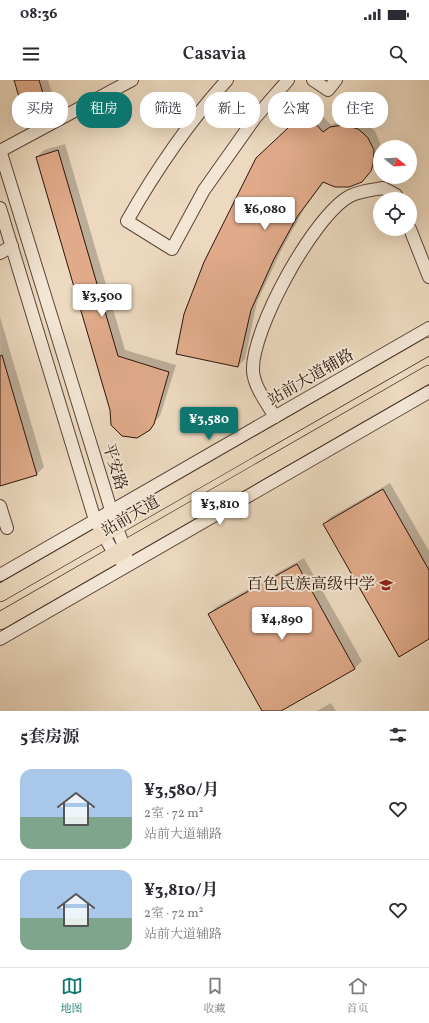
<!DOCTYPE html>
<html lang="zh">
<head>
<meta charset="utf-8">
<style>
  :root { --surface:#fff; --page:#f7f7f7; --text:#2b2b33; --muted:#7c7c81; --line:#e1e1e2; --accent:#0f766e }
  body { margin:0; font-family:Vollkorn,"Noto Serif SC",serif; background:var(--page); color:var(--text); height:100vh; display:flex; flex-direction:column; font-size:15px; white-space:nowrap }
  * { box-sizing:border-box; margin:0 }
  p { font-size:13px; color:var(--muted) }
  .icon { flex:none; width:22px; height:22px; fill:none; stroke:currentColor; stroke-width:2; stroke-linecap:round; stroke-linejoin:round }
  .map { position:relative; height:631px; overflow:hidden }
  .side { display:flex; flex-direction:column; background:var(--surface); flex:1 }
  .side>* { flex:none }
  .top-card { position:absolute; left:12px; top:12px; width:405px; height:36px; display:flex; gap:8px }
  .needle { width:26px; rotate:107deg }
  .buttons { position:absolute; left:373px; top:60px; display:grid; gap:8px }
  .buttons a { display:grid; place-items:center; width:44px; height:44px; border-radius:50%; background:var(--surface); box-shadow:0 4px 16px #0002; font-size:20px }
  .price { position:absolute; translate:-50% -34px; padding:0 9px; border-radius:4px; background:#fff; color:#222; font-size:13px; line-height:26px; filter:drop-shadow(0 1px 2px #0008) }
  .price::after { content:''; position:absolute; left:50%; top:24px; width:12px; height:9px; margin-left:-6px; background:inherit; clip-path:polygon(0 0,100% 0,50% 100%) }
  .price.active { background:var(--accent); color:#fff }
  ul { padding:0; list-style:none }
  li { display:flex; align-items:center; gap:12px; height:100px; padding:0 20px }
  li+li { border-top:1px solid var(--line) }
  li span { display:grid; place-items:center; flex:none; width:112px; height:80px; border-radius:12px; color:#555 }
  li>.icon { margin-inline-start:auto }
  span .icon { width:48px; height:48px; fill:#fffc; stroke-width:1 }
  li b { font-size:17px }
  h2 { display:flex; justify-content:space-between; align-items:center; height:48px; padding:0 20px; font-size:17px }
  .pill { padding:0 14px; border-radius:16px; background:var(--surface); box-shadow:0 4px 16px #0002; font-size:14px; line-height:36px }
  .pill.active { background:var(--accent); color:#fff }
  .status { display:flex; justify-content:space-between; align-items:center; height:28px; padding:0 20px; background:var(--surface); direction:ltr }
  .status svg { height:11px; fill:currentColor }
  header { display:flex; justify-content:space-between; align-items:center; height:52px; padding:0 20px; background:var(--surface); font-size:18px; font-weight:600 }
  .tab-bar { display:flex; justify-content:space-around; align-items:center; height:56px; border-top:1px solid var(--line); background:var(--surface); font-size:11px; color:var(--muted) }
  .tab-bar a { display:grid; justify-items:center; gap:2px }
  .tab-bar .active { color:var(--accent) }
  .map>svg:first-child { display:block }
  .shadow { fill:#0003 }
  .building { fill:#e1ab8b; stroke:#2b150c }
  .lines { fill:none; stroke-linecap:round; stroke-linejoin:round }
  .minor-casing { stroke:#5b4639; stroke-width:14 }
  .highway-casing { stroke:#2b150c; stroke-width:18 }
  .minor { stroke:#f3e6d5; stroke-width:12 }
  .highway { stroke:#ecd9bf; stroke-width:17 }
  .labels { text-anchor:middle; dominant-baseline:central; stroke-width:4; stroke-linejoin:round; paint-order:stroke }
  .street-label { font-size:16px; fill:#2b150c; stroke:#f3e6d5 }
  .poi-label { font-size:16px; fill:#2b150c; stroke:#f3e6d5; text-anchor:end }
</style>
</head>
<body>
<div class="status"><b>08:36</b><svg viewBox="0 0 49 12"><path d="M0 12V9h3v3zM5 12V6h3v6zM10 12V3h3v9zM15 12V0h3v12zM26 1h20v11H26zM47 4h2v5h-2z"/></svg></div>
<header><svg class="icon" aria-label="menu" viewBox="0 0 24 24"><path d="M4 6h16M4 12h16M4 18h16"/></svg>Casavia<svg class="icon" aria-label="search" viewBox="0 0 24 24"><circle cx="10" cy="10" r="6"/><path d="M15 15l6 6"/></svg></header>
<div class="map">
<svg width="429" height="631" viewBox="0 0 429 631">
  <rect width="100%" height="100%" fill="#ecd9bf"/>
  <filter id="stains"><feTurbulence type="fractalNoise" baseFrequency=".005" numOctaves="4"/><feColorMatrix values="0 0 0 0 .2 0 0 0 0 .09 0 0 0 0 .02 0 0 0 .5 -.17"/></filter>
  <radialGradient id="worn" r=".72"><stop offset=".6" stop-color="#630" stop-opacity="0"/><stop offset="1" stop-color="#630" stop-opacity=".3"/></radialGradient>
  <g class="shadow">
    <polygon points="15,0 48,0 54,19 47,26 24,32"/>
    <polygon points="312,25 331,45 345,39 352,38 365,42 375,51 380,63 380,77 377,83 368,93 324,102 304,129 281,171 257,222 245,279 238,286 264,71"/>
    <polygon points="65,64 125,270 176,285 160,336 143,354 129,357 122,355 111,330 37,77 44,70"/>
    <polygon points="0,237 44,387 37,394 1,405"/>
    <polygon points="390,403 429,471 429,558 324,444 331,437"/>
    <polygon points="304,478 362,581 355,588 279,631 263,631 209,534 216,527"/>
    <polygon points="331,623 336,631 317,631"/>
  </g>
  <g class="building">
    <polygon points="14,0 39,0 47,27 24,34"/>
    <polygon points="305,32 323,52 330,47 344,45 358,49 363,53 368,58 374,70 373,84 371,91 362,102 349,107 335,107 323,102 297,137 274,179 251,230 238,287 176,274 184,234 204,182 256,78"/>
    <polygon points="58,70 118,276 169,292 154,344 150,350 137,358 122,356 111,345 110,330 36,77"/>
    <polygon points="2,275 37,395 0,406 0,276"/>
    <polygon points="383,409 429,490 429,559 399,577 323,444"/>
    <polygon points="297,484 355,589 281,631 262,631 208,534"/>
  </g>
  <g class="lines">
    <g class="minor-casing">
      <g id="minor">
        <path d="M 227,0 C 188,43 156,90 127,141 L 172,169 L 204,110 L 255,38 L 288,0"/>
        <polyline points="313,0 328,10 336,0"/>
        <polyline points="0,70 116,446 125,469 126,476"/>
        <polyline points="0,71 132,0"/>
        <polyline points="0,128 95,440 115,475 120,480"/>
        <polyline points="410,149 429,197"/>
        <polyline points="0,173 12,166"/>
        <path d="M 275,337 C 267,323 254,307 253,291 C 251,250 314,135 350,116 C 360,111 372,110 383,108 L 396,115 L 398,119"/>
        <polyline points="0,426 7,448"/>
        <polyline points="0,495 429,248"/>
        <polyline points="0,559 429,312"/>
      </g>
    </g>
    <g class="highway-casing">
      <g id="highway">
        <polyline points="0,513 429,266"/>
        <polyline points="0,541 429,294"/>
      </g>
    </g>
    <use href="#minor" class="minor"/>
    <use href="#highway" class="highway"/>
  </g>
  <defs>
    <g id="school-bare" transform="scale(1.08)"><path d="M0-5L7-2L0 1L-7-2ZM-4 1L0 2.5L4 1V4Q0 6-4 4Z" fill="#8f2418" stroke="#f3e6d5" stroke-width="2.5" paint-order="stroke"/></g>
  </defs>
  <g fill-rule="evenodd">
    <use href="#school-bare" x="386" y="505"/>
  </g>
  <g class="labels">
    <g class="street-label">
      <text transform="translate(311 298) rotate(-30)">站前大道辅路</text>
      <text transform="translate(114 387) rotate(73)">平安路</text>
      <text transform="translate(131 437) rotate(-30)">站前大道</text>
    </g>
    <g class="poi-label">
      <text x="375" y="505">百色民族高级中学</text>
    </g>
  </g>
  <rect width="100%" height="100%" filter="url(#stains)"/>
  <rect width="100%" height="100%" fill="url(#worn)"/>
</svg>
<div class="buttons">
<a><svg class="needle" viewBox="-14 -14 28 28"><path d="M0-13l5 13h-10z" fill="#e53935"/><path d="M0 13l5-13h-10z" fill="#7c7c81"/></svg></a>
<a><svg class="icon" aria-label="locate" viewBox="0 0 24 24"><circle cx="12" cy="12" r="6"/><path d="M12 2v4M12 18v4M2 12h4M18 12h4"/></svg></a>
</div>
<b class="price" style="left:265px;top:151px">¥6,080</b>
<b class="price" style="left:102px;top:238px">¥3,500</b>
<b class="price active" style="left:209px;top:361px">¥3,580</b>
<b class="price" style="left:220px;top:446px">¥3,810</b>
<b class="price" style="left:282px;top:561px">¥4,890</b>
<div class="top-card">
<a class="pill">买房</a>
<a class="pill active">租房</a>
<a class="pill">筛选</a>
<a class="pill">新上</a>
<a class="pill">公寓</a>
<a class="pill">住宅</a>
</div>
</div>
<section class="side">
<h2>5套房源<svg class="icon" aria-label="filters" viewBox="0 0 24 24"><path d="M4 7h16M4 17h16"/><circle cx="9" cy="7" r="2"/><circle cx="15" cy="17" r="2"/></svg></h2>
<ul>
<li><span style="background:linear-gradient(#a9c7e8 60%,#7fa58c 0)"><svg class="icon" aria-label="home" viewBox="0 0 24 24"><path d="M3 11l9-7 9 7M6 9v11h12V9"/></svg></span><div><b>¥3,580/月</b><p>2室 · 72 m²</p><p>站前大道辅路</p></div><svg class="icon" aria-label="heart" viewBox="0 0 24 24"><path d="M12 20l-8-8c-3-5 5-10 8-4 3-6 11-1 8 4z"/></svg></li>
<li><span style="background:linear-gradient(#a9c7e8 60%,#7fa58c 0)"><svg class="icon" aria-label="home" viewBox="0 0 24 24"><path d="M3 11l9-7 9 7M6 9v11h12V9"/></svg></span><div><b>¥3,810/月</b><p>2室 · 72 m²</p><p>站前大道辅路</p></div><svg class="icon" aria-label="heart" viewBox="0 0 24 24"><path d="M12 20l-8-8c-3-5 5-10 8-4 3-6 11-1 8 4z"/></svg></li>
</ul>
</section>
<nav class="tab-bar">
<a class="active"><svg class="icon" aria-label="map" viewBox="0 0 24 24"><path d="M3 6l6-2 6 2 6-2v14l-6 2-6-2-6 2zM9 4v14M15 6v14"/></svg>地图</a>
<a><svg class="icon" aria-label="saved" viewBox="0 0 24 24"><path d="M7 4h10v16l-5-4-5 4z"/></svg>收藏</a>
<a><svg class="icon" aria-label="home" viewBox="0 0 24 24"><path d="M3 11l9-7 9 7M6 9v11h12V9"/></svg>首页</a>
</nav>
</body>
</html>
